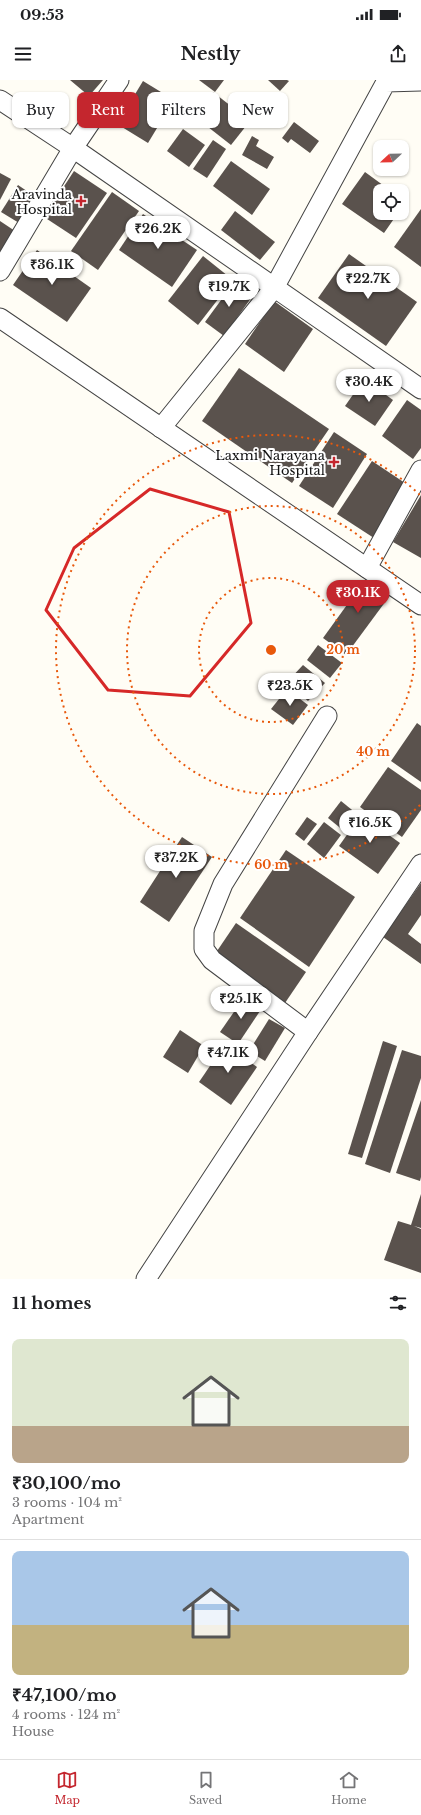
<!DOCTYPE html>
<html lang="en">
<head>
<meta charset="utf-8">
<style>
  :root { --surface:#fff; --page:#f6f6f6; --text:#202124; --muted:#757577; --line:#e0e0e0; --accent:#c4262e }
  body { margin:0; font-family:"Libre Baskerville",serif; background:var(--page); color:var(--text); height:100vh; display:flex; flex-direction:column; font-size:15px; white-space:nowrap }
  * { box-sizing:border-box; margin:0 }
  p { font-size:13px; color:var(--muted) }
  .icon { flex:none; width:22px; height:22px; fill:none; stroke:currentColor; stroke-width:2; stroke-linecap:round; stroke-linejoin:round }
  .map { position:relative; height:1199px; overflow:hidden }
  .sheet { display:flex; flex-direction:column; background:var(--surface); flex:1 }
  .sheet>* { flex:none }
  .guide { position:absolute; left:12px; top:12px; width:397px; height:36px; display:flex; gap:8px }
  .needle { width:26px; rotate:248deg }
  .tools { position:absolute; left:373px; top:60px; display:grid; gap:8px }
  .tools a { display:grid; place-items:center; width:36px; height:36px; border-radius:8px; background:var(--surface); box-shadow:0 1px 3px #0004; font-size:20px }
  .price { position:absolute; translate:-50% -34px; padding:0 9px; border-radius:14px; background:#fff; color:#222; font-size:13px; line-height:26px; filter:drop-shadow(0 1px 2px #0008) }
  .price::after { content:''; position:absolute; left:50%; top:24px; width:12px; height:9px; margin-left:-6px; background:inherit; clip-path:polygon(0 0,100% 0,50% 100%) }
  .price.current { background:var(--accent); color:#fff }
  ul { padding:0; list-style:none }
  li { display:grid; align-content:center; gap:8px; height:212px; padding:0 12px }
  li+li { border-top:1px solid var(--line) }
  li span { display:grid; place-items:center; height:124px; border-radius:8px; color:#555 }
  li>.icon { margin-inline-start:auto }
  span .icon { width:72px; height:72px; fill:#fffc; stroke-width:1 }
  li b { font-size:17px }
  h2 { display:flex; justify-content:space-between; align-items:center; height:48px; padding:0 12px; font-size:17px }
  .chip { padding:0 14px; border-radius:8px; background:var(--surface); box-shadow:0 1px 3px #0004; font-size:14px; line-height:36px }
  .chip.current { background:var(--accent); color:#fff }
  .status { display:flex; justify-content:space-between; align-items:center; height:28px; padding:0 20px; background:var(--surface); direction:ltr }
  .status svg { height:11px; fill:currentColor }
  header { display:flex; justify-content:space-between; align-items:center; height:52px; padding:0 12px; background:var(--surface); font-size:18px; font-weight:800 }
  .tab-bar { display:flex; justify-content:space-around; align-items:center; height:56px; border-top:1px solid var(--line); background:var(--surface); font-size:11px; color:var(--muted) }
  .tab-bar a { display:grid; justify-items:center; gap:2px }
  .tab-bar .current { color:var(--accent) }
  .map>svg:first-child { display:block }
  .building { fill:#5a524d }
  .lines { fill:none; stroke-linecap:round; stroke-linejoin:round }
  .minor-casing { stroke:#444; stroke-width:21 }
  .minor { stroke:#fff; stroke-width:19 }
  .marked { fill:none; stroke:#d62828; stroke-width:3; stroke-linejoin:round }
  .ring { fill:none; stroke:#e8590c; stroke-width:2; stroke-dasharray:2 4 }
  .poi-dot { fill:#c4262e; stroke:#fff; stroke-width:1.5 }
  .labels { text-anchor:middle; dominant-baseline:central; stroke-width:4; stroke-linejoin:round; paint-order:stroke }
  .poi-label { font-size:13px; fill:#111; stroke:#fff; text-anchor:end }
  .centre { fill:#e8590c; stroke:#fff; stroke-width:2 }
  .ring-label { font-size:12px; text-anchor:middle; font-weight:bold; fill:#e8590c; stroke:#fff; stroke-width:4; stroke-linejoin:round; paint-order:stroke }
</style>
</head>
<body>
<div class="status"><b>09:53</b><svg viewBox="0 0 49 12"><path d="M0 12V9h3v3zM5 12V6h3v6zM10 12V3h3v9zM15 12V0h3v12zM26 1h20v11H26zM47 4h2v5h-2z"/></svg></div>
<header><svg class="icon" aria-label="menu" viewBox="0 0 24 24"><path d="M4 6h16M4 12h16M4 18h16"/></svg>Nestly<svg class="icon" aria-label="share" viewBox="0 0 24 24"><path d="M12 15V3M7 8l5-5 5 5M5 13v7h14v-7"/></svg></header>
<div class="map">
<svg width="421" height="1199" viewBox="0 0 421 1199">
  <rect width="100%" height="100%" fill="#fffdf5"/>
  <g class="building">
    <polygon points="70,0 103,0 89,16"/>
    <polygon points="199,0 224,0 215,12"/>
    <polygon points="268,0 287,0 289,1 280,11"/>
    <polygon points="143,1 174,20 148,63 117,44"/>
    <polygon points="213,12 250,41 231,65 194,36"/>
    <polygon points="294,42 319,61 310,73 291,59 288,63 282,58"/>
    <polygon points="183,49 205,65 189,87 167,71"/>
    <polygon points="252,56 259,60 256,66 274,77 267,89 242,75"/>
    <polygon points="213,60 226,69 207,98 193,89"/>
    <polygon points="231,81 270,109 252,135 213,106"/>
    <polygon points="74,91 107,113 76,158 44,137"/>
    <polygon points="365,92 391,111 380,111 380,133 398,133 384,153 342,124"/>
    <polygon points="0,93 11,99 0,120"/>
    <polygon points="18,105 40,120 24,146 1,132"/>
    <polygon points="112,112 139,131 98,190 71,171"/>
    <polygon points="421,129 421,187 394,167"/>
    <polygon points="235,131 275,162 260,180 221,150"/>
    <polygon points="143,134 197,170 172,207 119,170"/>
    <polygon points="0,141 18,153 0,174"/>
    <polygon points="37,170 91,208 67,242 13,205"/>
    <polygon points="349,174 417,222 386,266 318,218"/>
    <polygon points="203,176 233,200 198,245 168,221"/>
    <polygon points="235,201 254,214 224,256 205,242"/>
    <polygon points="274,221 313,249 284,292 245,264"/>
    <polygon points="239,288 329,349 292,403 202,341"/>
    <polygon points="364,299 393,320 375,346 345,326"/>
    <polygon points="407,320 421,330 421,368 413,379 382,356"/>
    <polygon points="334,352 367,374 333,428 299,406"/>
    <polygon points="372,381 411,407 377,460 337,434"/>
    <polygon points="421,415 421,478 393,462"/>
    <polygon points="370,493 394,510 346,575 323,558"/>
    <polygon points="318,565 342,583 330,598 307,580"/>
    <polygon points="303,585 325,603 308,621 287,602"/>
    <polygon points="287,609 308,625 293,645 271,629"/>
    <polygon points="417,643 421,646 421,702 391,681"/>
    <polygon points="388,687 421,710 421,730 402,757 360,727"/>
    <polygon points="341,721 357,734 344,751 328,738"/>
    <polygon points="361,735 400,763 378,794 339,766"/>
    <polygon points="307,737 317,744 304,761 295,754"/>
    <polygon points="324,742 341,755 324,778 307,764"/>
    <polygon points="182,757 212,777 169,842 140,822"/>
    <polygon points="286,770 355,817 309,887 240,838"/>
    <polygon points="421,803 421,835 408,854 421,864 421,884 383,857"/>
    <polygon points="236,843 306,892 285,923 215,874"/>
    <polygon points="245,916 262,928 238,964 220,952"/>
    <polygon points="269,939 285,948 265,981 249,971"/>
    <polygon points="180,950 204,966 188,993 163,977"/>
    <polygon points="383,961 397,966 362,1078 348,1074"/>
    <polygon points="225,964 257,987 231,1025 199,1002"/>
    <polygon points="402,970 421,976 421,998 390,1093 365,1084"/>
    <polygon points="421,1020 421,1097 420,1101 396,1093"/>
    <polygon points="421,1114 421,1148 414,1146 421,1149 421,1193 384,1180 398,1141 411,1145"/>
  </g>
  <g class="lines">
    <g class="minor-casing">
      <g id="minor">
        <polyline points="0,20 73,68 421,309"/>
        <polyline points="0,191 73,68 119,0"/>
        <polyline points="0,238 421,525"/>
        <polyline points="161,348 274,208 386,2 421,1"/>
        <polyline points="367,488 421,390"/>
        <polyline points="308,952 212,880 204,869 204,851 223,804 327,636"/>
        <polyline points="146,1199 308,952 421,784"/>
      </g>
    </g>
    <use href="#minor" class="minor"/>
  </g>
  <path class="marked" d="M 150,409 L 229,432 L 251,543 L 190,616 L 108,610 L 46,530 L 74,468 Z"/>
  <g class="ring">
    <circle cx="271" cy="570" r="72"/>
    <circle cx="271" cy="570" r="144"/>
    <path d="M420 725A215 215 0 1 1 420 415"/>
  </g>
  <g class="poi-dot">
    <path d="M79 115h4v4h4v4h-4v4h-4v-4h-4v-4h4z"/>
    <path d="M332 376h4v4h4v4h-4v4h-4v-4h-4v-4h4z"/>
  </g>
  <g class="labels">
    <g class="poi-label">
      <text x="72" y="114">Aravinda<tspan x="72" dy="15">Hospital</tspan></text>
      <text x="325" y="375">Laxmi Narayana<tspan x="325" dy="15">Hospital</tspan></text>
    </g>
  </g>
  <circle cx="271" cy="570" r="6" class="centre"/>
  <g class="ring-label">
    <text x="343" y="574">20 m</text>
    <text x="373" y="676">40 m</text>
    <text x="271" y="789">60 m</text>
  </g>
</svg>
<div class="tools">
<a><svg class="needle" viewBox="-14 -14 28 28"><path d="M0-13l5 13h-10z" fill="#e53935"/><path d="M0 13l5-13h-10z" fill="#757577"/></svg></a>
<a><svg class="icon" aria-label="locate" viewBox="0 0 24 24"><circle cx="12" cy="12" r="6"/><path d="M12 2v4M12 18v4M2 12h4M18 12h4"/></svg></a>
</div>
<b class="price" style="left:158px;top:170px">₹26.2K</b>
<b class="price" style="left:52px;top:206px">₹36.1K</b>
<b class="price" style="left:368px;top:220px">₹22.7K</b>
<b class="price" style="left:229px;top:228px">₹19.7K</b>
<b class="price" style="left:369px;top:323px">₹30.4K</b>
<b class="price current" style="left:358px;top:534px">₹30.1K</b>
<b class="price" style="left:290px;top:627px">₹23.5K</b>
<b class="price" style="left:370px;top:764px">₹16.5K</b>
<b class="price" style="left:176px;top:799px">₹37.2K</b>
<b class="price" style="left:241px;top:940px">₹25.1K</b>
<b class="price" style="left:228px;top:994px">₹47.1K</b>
<div class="guide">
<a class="chip">Buy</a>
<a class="chip current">Rent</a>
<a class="chip">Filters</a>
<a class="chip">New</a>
</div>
</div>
<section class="sheet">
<h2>11 homes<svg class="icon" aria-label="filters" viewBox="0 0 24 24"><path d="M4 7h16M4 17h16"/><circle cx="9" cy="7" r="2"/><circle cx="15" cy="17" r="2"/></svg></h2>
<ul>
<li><span style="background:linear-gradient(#dfe7d0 70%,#b9a48a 0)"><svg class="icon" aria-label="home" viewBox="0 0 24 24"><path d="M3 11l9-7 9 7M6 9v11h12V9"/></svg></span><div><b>₹30,100/mo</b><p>3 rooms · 104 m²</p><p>Apartment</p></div></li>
<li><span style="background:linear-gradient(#a9c7e8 60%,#c2b280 0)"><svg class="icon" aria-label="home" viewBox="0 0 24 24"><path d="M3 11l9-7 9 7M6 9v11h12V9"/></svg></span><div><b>₹47,100/mo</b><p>4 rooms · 124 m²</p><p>House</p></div></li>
</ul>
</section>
<nav class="tab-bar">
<a class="current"><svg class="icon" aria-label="map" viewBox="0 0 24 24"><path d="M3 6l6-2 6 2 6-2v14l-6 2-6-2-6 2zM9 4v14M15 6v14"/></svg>Map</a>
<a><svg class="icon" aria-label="saved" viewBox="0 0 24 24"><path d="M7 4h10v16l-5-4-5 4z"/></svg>Saved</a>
<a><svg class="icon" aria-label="home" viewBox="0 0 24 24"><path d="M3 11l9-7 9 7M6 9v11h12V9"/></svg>Home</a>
</nav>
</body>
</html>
